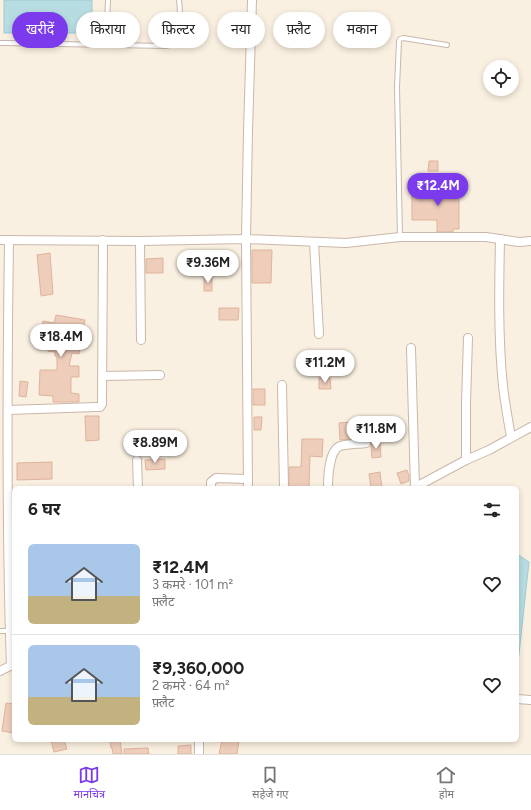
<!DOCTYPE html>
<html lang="hi">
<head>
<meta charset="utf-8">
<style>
  :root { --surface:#fff; --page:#f6f6f6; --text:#222; --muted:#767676; --line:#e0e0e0; --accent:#7c3aed }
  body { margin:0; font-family:Figtree,"Noto Sans Devanagari",sans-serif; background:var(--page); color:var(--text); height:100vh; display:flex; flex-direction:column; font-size:15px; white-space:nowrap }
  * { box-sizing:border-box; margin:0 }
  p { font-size:13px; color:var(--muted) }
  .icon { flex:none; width:22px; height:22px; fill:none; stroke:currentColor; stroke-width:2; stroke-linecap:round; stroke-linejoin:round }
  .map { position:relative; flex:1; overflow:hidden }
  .side { position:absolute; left:12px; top:486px; width:507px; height:256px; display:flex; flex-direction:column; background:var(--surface); border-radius:6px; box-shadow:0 2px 6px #0003 }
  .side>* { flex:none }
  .hud { position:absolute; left:12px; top:12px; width:507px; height:36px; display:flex; gap:8px }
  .fabs { position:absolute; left:483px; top:60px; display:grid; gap:8px }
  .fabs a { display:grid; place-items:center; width:36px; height:36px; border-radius:50%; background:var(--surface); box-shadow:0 2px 6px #0003; font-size:20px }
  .price { position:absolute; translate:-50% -34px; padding:0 9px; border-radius:14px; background:#fff; color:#222; font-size:13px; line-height:26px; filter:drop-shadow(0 1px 2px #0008) }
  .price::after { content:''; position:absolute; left:50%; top:24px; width:12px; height:9px; margin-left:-6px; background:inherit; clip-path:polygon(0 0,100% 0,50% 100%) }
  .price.current { background:var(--accent); color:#fff }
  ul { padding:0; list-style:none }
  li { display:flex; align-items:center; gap:12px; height:100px; padding:0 16px }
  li+li { border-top:1px solid var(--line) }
  li span { display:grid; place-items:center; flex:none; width:112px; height:80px; border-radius:6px; color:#555 }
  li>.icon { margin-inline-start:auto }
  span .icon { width:48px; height:48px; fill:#fffc; stroke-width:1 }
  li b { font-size:17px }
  h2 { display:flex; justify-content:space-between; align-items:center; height:48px; padding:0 16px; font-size:17px }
  .chip { padding:0 14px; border-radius:18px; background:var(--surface); box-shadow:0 2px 6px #0003; font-size:14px; line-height:36px }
  .chip.current { background:var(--accent); color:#fff }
  .dock { display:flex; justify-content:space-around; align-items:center; height:56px; border-top:1px solid var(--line); background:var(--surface); font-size:11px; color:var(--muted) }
  .dock a { display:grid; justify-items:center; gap:2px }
  .dock .current { color:var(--accent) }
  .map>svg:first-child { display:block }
  .water { fill:#b7dde2; stroke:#9eccd3 }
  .building { fill:#eecdba; stroke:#dfb39c }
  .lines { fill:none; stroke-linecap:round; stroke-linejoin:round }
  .service-casing { stroke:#cab7a9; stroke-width:6 }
  .minor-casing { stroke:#cab7a9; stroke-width:10 }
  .service { stroke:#fff; stroke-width:4 }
  .minor { stroke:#fff; stroke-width:8 }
</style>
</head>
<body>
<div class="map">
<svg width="531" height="754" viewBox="0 0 531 754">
  <rect width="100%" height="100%" fill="#faf0e1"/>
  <g class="water">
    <rect x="4" y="0" width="88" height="33"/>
    <polygon points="517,554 529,562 517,672"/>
  </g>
  <g class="building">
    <polygon points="429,161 438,161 438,171 428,171"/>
    <polygon points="437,185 459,185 459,229 453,229 453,232 437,232 437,220 412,220 412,196 416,196 416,188 437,188"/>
    <polygon points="252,250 272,250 271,283 252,283"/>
    <polygon points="50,253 53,294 41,296 37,255"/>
    <polygon points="163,258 163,273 146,273 146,259"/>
    <rect x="204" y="276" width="8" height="15"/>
    <polygon points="219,308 239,308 238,320 219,320"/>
    <polygon points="56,315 85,320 83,329 77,328 74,340 74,342 81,344 79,354 72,353 69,366 79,366 79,377 71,377 71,393 79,394 79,402 53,402 53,396 39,395 40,370 57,370 57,357 55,356 55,352 48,351 48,349 41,348 44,333 41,332 43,321 54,323"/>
    <polygon points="319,378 330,378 331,389 319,389"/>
    <polygon points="20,381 28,382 26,397 19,396"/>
    <rect x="253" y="389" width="12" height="16"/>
    <polygon points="85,416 99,416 99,440 86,441"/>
    <polygon points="254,417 262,417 261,430 254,430"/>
    <polygon points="351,422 352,439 340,440 339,423"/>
    <polygon points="302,439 323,439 322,457 310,456 309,488 289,488 289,467 301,467"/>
    <polygon points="380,443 381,457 372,458 371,446 371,444"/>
    <polygon points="165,459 165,469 146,470 145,460"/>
    <polygon points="52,462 52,479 17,480 17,463"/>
    <polygon points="407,470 409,476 409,481 401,484 397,473"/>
    <polygon points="380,472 382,488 371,488 369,474"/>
    <polygon points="6,703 14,704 14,733 2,731"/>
    <polygon points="51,740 64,740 67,749 54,752"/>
    <polygon points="110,740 120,740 122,754 113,754 112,748 111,748"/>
    <polygon points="222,740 239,740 237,754 219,754"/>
    <polygon points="191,745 191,754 178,754 178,746"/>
    <polygon points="148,748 149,754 124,754 124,749"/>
  </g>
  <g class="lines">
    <g class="service-casing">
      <g id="service">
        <path d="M 0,43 L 4,43 L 166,46 C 169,45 175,45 177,41 C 181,35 180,7 179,0"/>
        <polyline points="106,44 108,0"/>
        <polyline points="400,237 397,87 399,41 400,39 403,38 447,45"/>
        <polyline points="0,631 10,631"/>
      </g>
    </g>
    <g class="minor-casing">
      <g id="minor">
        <path d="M 500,239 C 499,288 498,337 503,386 C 505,403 508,420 511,437"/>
        <polyline points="0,240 140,241 246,239 346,243 400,237 486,237 519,242 531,241"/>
        <path d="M 9,240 C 7,382 6,524 11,666"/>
        <polyline points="140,241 141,340"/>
        <polyline points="314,242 319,334"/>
        <polyline points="411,348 415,488"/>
        <polyline points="103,376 160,375"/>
        <polyline points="282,385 284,488"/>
        <polyline points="8,410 96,407 100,407 102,404 103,240"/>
        <polyline points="137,460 138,488"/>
        <polyline points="466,460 466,403 468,338"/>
        <polyline points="211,488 211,482 216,478 247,479"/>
        <polyline points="248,488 246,239 248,131 252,0"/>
        <path d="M 328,488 C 328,478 329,450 340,446 C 347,444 359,444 366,443"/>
        <polyline points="414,488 466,460 489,450 531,427"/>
        <polyline points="0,671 14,664"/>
        <polyline points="517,699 531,700"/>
        <polyline points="199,740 199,754"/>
      </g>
    </g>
    <use href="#service" class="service"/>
    <use href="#minor" class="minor"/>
  </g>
</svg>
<div class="fabs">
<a><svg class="icon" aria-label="locate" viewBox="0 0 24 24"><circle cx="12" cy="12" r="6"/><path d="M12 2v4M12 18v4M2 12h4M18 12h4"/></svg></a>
</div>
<b class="price current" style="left:438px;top:207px">₹12.4M</b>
<b class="price" style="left:208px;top:284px">₹9.36M</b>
<b class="price" style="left:61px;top:358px">₹18.4M</b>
<b class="price" style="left:325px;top:384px">₹11.2M</b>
<b class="price" style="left:376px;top:450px">₹11.8M</b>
<b class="price" style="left:155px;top:464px">₹8.89M</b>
<div class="hud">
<a class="chip current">खरीदें</a>
<a class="chip">किराया</a>
<a class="chip">फ़िल्टर</a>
<a class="chip">नया</a>
<a class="chip">फ़्लैट</a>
<a class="chip">मकान</a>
</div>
<section class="side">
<h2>6 घर<svg class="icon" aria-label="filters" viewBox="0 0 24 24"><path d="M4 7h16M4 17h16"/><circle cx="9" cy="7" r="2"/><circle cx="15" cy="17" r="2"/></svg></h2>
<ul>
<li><span style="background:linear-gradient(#a9c7e8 65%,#c2b280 0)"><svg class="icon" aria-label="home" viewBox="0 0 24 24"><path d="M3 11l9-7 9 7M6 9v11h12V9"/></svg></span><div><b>₹12.4M</b><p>3 कमरे · 101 m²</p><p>फ़्लैट</p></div><svg class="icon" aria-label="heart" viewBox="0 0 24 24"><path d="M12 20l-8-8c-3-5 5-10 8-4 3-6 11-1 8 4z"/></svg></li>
<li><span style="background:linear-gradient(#a9c7e8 65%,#c2b280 0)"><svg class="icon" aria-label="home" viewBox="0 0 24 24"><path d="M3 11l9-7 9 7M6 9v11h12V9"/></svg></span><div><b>₹9,360,000</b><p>2 कमरे · 64 m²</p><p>फ़्लैट</p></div><svg class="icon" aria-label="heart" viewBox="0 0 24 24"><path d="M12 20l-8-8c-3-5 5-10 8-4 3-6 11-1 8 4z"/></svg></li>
</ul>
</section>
</div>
<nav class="dock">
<a class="current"><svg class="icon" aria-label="map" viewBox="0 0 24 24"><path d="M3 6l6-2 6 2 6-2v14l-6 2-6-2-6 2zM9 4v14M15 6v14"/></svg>मानचित्र</a>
<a><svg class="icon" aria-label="saved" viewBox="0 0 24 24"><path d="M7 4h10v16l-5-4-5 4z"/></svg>सहेजे गए</a>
<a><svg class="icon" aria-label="home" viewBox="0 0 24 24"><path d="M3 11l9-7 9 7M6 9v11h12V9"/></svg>होम</a>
</nav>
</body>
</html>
